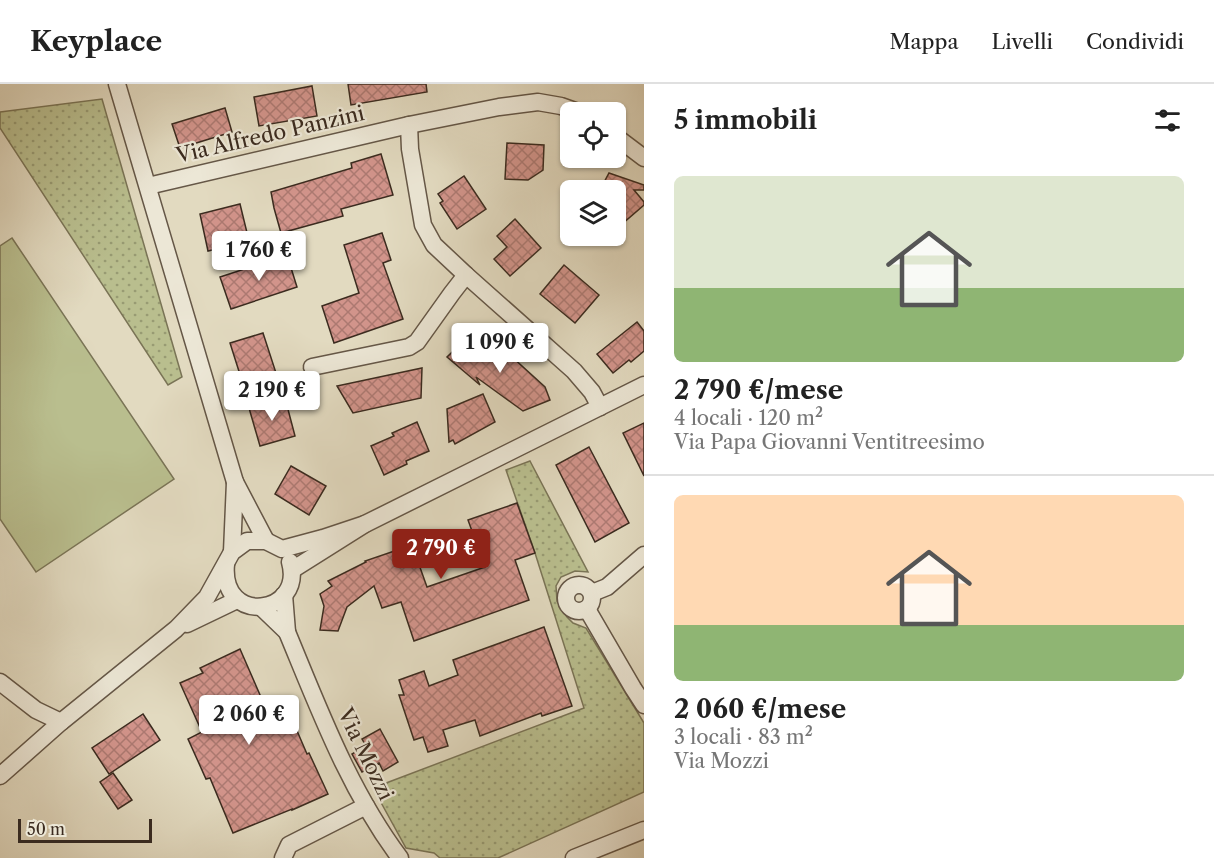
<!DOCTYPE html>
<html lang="it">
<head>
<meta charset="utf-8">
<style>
  :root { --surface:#fff; --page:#f2f2f2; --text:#222; --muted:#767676; --line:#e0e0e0; --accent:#8f2418 }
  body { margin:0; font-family:"Libre Caslon Text",serif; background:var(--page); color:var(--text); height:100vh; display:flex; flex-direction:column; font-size:22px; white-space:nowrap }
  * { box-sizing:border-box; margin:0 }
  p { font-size:20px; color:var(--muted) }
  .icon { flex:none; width:33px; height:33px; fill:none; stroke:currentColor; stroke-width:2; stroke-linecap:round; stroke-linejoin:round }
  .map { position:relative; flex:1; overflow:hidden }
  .details { display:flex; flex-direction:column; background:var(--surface); width:570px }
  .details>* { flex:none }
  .buttons { position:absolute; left:560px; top:18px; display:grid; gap:12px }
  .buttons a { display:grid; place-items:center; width:66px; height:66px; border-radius:9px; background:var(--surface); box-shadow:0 2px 4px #0004; font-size:30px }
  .scale { position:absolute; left:18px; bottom:15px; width:134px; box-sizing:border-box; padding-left:6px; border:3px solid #3b2b1f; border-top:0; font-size:16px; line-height:21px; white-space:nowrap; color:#3b2b1f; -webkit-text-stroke:4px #ece7d6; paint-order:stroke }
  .price { position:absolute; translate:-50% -51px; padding:0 14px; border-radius:6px; background:#fff; color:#222; font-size:20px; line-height:39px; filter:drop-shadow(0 2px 3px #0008) }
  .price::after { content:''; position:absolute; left:50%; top:36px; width:18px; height:14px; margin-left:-9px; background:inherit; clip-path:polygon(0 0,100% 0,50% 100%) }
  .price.selected { background:var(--accent); color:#fff }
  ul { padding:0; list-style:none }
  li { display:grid; align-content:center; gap:12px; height:318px; padding:0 30px }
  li+li { border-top:2px solid var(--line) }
  li span { display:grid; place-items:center; height:186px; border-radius:9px; color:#555 }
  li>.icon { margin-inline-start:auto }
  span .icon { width:108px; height:108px; fill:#fffc; stroke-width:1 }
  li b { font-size:26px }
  h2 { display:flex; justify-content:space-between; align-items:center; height:72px; padding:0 30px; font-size:26px }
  header { display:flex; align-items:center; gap:36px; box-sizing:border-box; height:84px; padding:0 30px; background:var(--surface); border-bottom:2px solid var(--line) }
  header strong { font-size:28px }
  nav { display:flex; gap:33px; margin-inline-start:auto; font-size:21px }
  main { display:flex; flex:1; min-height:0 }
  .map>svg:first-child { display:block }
  .park { fill:url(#park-dots); stroke:#7a7456; stroke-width:1.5 }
  .pitch { fill:#b9be8e; stroke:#7a7456; stroke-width:1.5 }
  .building { fill:url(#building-cross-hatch); stroke:#3b2b1f; stroke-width:1.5 }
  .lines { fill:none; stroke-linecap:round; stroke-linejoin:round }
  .street-casing { stroke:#655747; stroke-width:19 }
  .street { stroke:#ece7d6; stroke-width:16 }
  .labels { text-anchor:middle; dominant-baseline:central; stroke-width:4.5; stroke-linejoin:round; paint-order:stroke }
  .street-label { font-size:21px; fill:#3b2b1f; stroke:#ece7d6 }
</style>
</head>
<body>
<header>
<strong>Keyplace</strong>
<nav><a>Mappa</a><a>Livelli</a><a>Condividi</a></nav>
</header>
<main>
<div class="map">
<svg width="644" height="774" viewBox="0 0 644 774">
  <defs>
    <pattern id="park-dots" width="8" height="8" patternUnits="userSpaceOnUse" patternTransform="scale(1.5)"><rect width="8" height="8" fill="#b9be8e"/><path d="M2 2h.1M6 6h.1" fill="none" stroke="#989b73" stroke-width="1.8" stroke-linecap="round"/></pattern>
    <pattern id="building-cross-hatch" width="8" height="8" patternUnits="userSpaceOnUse" patternTransform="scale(1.5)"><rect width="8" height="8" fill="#d2948b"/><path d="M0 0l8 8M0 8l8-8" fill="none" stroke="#ac7971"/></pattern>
  </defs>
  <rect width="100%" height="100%" fill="#e2dac0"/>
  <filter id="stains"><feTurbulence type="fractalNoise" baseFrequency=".00333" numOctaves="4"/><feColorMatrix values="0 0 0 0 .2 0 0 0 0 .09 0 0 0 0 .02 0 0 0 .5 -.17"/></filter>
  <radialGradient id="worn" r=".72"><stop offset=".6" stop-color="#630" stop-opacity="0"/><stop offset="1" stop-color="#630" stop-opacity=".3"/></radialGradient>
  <g class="park">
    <polygon points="102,15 182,293 168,301 0,44 0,28"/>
    <polygon points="530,377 588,488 575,487 561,493 556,502 557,517 567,533 573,539 586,544 644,639 644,708 498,774 440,774 434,769 406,764 373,704 584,624 535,469 506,386"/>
  </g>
  <polygon class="pitch" points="12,154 174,395 36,488 0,435 0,162"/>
  <g class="building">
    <polygon points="348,0 426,0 427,8 351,21"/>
    <polygon points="312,2 317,32 259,42 254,13"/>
    <polygon points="225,24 232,48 180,64 172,40"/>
    <polygon points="507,59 544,61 543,86 528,96 505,95"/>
    <polygon points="381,70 393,111 341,125 343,132 281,149 274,124 271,108 352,84 351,79"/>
    <polygon points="609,89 644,101 644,106 634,106 644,118 644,121 615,146 615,106 600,106"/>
    <polygon points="464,92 486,125 457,145 440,119 443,117 438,110"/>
    <polygon points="240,120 249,157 208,167 200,130"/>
    <polygon points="515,135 541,164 510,192 494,175 507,163 497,152"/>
    <polygon points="382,149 391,176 383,179 403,235 334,259 322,222 359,209 344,161"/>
    <polygon points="287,171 297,203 231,225 220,193"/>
    <polygon points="564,181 599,211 575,239 540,210"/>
    <polygon points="637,238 644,247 644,267 631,278 629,276 613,289 597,270"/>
    <polygon points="263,249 276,289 243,300 230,259"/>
    <polygon points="470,251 490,269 500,262 545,303 550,316 523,327 476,293 480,301 447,273"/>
    <polygon points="422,284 421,314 353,329 337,302"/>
    <polygon points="483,310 495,338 455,360 453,356 449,358 447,325"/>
    <polygon points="285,314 295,352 260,362 249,324"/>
    <polygon points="417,338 429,367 406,377 407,380 384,391 371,362 394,352 392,349"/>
    <polygon points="644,339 644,392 623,349"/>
    <polygon points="589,363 629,439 595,458 556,381"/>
    <polygon points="291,382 326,402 309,431 275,410"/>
    <polygon points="517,419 535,469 515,476 529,516 414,557 401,518 382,524 374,502 347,523 338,547 320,546 324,522 320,510 332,502 328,497 366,478 365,477 412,461 427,503 485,483 468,436"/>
    <polygon points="544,543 572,622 542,632 541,629 480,652 475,636 443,646 448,662 428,668 423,653 414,656 399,611 404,611 399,596 424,587 429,602 458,591 453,576"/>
    <polygon points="240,565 264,620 282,612 307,670 309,669 328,710 292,726 292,725 233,749 210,694 206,695 188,655 202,648 180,599 203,589 200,584"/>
    <polygon points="143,630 160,656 109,690 92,664"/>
    <polygon points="380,645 398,678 383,687 379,679 362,688 352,670 366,662 362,655"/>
    <polygon points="113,689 132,716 118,725 100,698"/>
  </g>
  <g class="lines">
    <g class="street-casing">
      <g id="street">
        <polyline points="117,0 235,398"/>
        <polyline points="409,41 410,65 423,141 434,161 466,191 574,287 592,308 600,323"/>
        <polyline points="615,52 644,74"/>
        <polyline points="148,102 409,41 499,23 538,18 561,22 578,28"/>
        <polyline points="312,283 409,263 417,258 452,209 466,191"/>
        <polyline points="232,468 235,398 266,457"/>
        <path d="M 226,480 C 220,543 305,531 290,478"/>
        <polyline points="292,486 365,440 644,301"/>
        <circle cx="579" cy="514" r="13"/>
        <polyline points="592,509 607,503 644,471"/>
        <polyline points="261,523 287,548 284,511"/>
        <polyline points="587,525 633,604 644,621"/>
        <polyline points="187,540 237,516"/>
        <path d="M 287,548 C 319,625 349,706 400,774"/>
        <polyline points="0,598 36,626 61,638"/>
        <polyline points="0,692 61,638 176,545 207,513 232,468 247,457 266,457 282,465 323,454 365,440"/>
        <polyline points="283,774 289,761 366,722"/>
        <polyline points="574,774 644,746"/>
      </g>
    </g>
    <use href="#street" class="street"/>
  </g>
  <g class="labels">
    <g class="street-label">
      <text transform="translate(270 50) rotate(-13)">Via Alfredo Panzini</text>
      <text transform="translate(366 670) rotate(64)">Via Mozzi</text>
    </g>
  </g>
  <rect width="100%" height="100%" filter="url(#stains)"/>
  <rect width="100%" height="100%" fill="url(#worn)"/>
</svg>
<div class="buttons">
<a><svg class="icon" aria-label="locate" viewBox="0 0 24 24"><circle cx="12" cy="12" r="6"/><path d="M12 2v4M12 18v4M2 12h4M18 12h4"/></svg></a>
<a><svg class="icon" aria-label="layers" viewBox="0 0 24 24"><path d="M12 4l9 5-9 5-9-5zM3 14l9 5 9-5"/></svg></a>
</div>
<div class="scale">50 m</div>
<b class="price" style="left:259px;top:198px">1 760 €</b>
<b class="price" style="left:500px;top:290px">1 090 €</b>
<b class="price" style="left:272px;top:338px">2 190 €</b>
<b class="price selected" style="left:441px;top:496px">2 790 €</b>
<b class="price" style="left:249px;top:662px">2 060 €</b>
</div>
<section class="details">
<h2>5 immobili<svg class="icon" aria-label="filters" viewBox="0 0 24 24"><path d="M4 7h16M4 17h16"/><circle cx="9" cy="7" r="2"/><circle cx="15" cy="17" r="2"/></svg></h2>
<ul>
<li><span style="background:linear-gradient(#dfe7d0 60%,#8fb573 0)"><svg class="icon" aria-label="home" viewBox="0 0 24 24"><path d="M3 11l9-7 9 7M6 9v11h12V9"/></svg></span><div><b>2 790 €/mese</b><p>4 locali · 120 m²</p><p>Via Papa Giovanni Ventitreesimo</p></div></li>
<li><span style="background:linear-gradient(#ffd9b3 70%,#8fb573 0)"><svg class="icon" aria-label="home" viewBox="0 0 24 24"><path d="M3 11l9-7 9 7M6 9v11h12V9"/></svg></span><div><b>2 060 €/mese</b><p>3 locali · 83 m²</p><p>Via Mozzi</p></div></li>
</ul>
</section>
</main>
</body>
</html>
